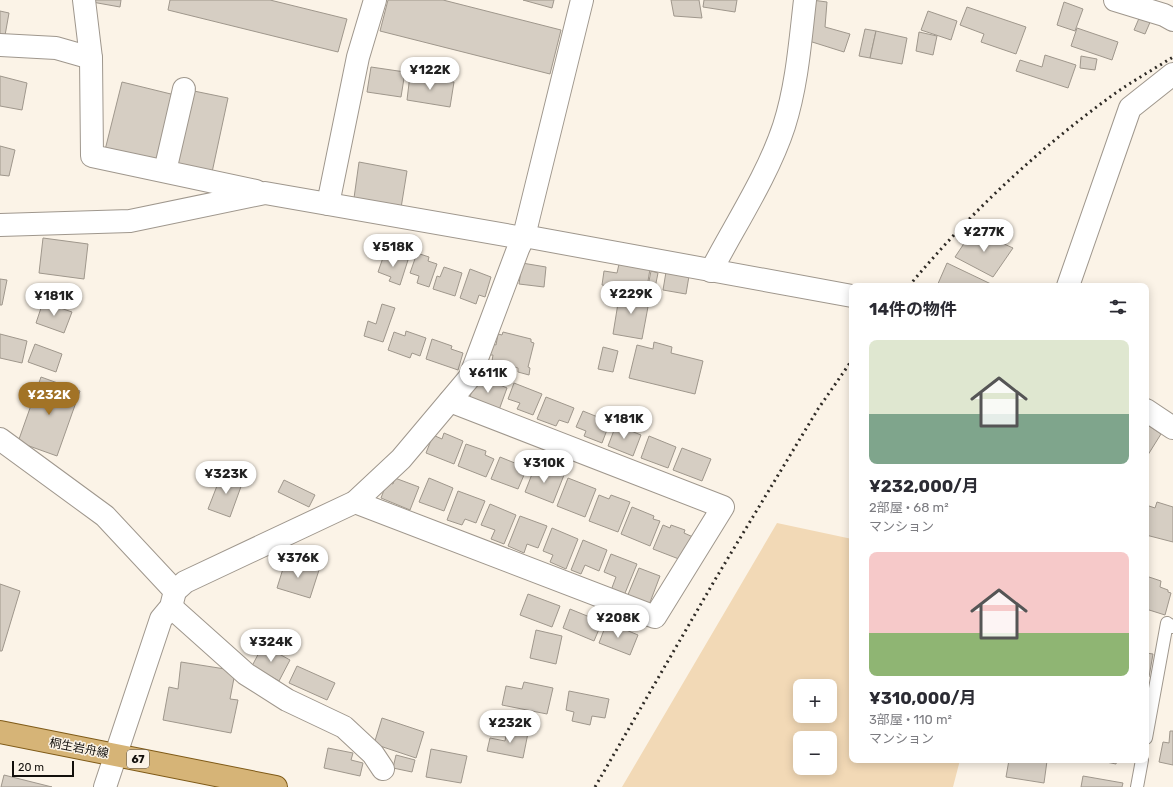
<!DOCTYPE html>
<html lang="ja">
<head>
<meta charset="utf-8">
<style>
  :root { --surface:#fff; --page:#f7f7f7; --text:#2b2b33; --muted:#7c7c81; --accent:#a27326 }
  body { margin:0; font-family:Rubik,"Noto Sans JP",sans-serif; background:var(--page); color:var(--text); height:100vh; display:flex; flex-direction:column; font-size:15px; white-space:nowrap }
  * { box-sizing:border-box; margin:0 }
  p { font-size:13px; color:var(--muted) }
  .icon { flex:none; width:22px; height:22px; fill:none; stroke:currentColor; stroke-width:2; stroke-linecap:round; stroke-linejoin:round }
  .map { position:relative; flex:1; overflow:hidden }
  .side { position:absolute; left:849px; top:283px; width:300px; height:480px; display:flex; flex-direction:column; background:var(--surface); border-radius:8px; box-shadow:0 2px 10px #0003 }
  .side>* { flex:none }
  .tools { position:absolute; left:793px; top:679px; display:grid; gap:8px }
  .tools a { display:grid; place-items:center; width:44px; height:44px; border-radius:8px; background:var(--surface); box-shadow:0 2px 10px #0003; font-size:20px }
  .scale { position:absolute; left:12px; bottom:10px; width:62px; box-sizing:border-box; padding-left:4px; border:2px solid #120f0b; border-top:0; font-size:11px; line-height:14px; white-space:nowrap; color:#120f0b; -webkit-text-stroke:3px #fbf3e7; paint-order:stroke }
  .price { position:absolute; translate:-50% -34px; padding:0 9px; border-radius:14px; background:#fff; color:#222; font-size:13px; line-height:26px; filter:drop-shadow(0 1px 2px #0008) }
  .price::after { content:''; position:absolute; left:50%; top:24px; width:12px; height:9px; margin-left:-6px; background:inherit; clip-path:polygon(0 0,100% 0,50% 100%) }
  .price.on { background:var(--accent); color:#fff }
  ul { padding:0; list-style:none }
  li { display:grid; align-content:center; gap:8px; height:212px; padding:0 20px }
  li span { display:grid; place-items:center; height:124px; border-radius:8px; color:#555 }
  li>.icon { margin-inline-start:auto }
  span .icon { width:72px; height:72px; fill:#fffc; stroke-width:1 }
  li b { font-size:17px }
  h2 { display:flex; justify-content:space-between; align-items:center; height:48px; padding:0 20px; font-size:17px }
  .map>svg:first-child { display:block }
  .green { fill:#f2d9b6; fill-rule:evenodd }
  .building { fill:#d6cec3; stroke:#9f978c }
  .lines { fill:none; stroke-linecap:round; stroke-linejoin:round }
  .lane-casing { stroke:#9f978d; stroke-width:14 }
  .street-casing { stroke:#9f978d; stroke-width:24 }
  .primary-casing { stroke:#7f5a17; stroke-width:24 }
  .lane { stroke:#fff; stroke-width:12 }
  .street { stroke:#fff; stroke-width:22 }
  .primary { stroke:#d6b477; stroke-width:22 }
  .rail { stroke:#2e2a25; stroke-width:3; stroke-dasharray:2 4; stroke-linecap:butt }
  .labels { text-anchor:middle; dominant-baseline:central; stroke-width:3; stroke-linejoin:round; paint-order:stroke }
  .shield { fill:#fbf3e7; stroke:#58534d; stroke-width:1 }
  .shield-label { font-size:11px; font-weight:bold; fill:#120f0b }
  .street-label { font-size:12px; fill:#120f0b; stroke:#fbf3e7 }
</style>
</head>
<body>
<div class="map">
<svg width="1173" height="787" viewBox="0 0 1173 787">
  <rect width="100%" height="100%" fill="#fbf3e7"/>
  <path class="green" d="M 777,523 L 852,539 L 852,760 L 960,760 L 953,787 L 622,787 ZM 800,686 L 830,686 L 830,716 L 800,716 ZM 800,738 L 830,738 L 830,768 L 800,768 Z"/>
  <g class="building">
    <polygon points="93,0 121,0 120,7 92,2"/>
    <polygon points="170,0 270,0 347,19 338,52 168,10"/>
    <polygon points="388,0 443,0 561,30 550,74 380,31"/>
    <polygon points="523,0 554,0 552,8"/>
    <polygon points="671,0 699,0 702,18 674,16"/>
    <polygon points="704,0 737,0 735,12 703,7"/>
    <polygon points="812,0 827,2 825,27 850,34 844,52 809,41"/>
    <polygon points="1064,2 1083,9 1075,31 1057,25"/>
    <polygon points="967,7 1026,27 1016,54 981,42 984,34 960,25"/>
    <polygon points="0,11 9,13 4,41 0,41"/>
    <polygon points="928,11 957,21 951,40 921,30"/>
    <polygon points="1140,16 1151,20 1145,34 1134,30"/>
    <polygon points="1077,28 1118,42 1112,60 1071,46"/>
    <polygon points="865,29 876,31 870,58 859,56"/>
    <polygon points="876,31 907,38 902,64 870,58"/>
    <polygon points="919,32 937,36 933,55 916,51"/>
    <polygon points="1045,55 1076,65 1068,88 1016,71 1020,60 1042,67"/>
    <polygon points="1081,56 1097,59 1095,70 1080,68"/>
    <polygon points="371,67 405,72 401,97 367,92"/>
    <polygon points="410,75 454,82 450,107 407,100"/>
    <polygon points="0,76 27,83 22,110 0,106"/>
    <polygon points="122,82 179,96 162,165 105,150"/>
    <polygon points="189,90 228,98 211,177 172,169"/>
    <polygon points="0,146 15,150 9,176 0,175"/>
    <polygon points="359,162 407,171 401,208 354,198"/>
    <polygon points="973,230 1013,248 993,277 955,257"/>
    <polygon points="43,238 88,244 84,279 39,273"/>
    <polygon points="385,252 408,260 400,285 389,281 391,277 378,272"/>
    <polygon points="417,253 429,257 428,261 437,264 429,287 417,283 419,276 410,273"/>
    <polygon points="522,263 546,267 544,287 519,284"/>
    <polygon points="947,263 991,284 990,286 937,286"/>
    <polygon points="619,264 650,269 646,293 602,285 604,271 617,273"/>
    <polygon points="444,267 462,273 455,296 433,289 437,276 440,277"/>
    <polygon points="470,269 491,277 485,297 479,295 476,304 460,298"/>
    <polygon points="651,271 658,273 654,293 647,291"/>
    <polygon points="666,272 689,276 686,294 663,290"/>
    <polygon points="0,279 7,280 2,305 0,305"/>
    <polygon points="620,291 650,296 642,339 613,334"/>
    <polygon points="43,302 72,312 64,333 36,323"/>
    <polygon points="382,304 395,308 383,342 364,336 368,321 376,324"/>
    <polygon points="406,331 426,338 420,356 412,353 410,358 388,350 394,332 405,336"/>
    <polygon points="503,332 531,339 531,342 534,343 528,367 530,368 529,375 518,372 518,368 492,361 493,355 490,355 492,344 496,345 498,334 502,335"/>
    <polygon points="0,334 27,341 22,363 0,358"/>
    <polygon points="432,339 452,346 451,349 463,353 458,370 426,359"/>
    <polygon points="654,342 672,347 671,353 703,361 695,394 629,378 637,345 653,349"/>
    <polygon points="35,344 62,354 56,372 28,362"/>
    <polygon points="603,347 618,351 613,372 598,369"/>
    <polygon points="41,377 80,391 57,456 18,442"/>
    <polygon points="484,378 507,388 499,410 469,399 476,380 482,383"/>
    <polygon points="514,383 542,394 533,415 517,409 520,403 508,399"/>
    <polygon points="546,397 574,408 568,423 559,420 556,426 537,419"/>
    <polygon points="583,411 610,422 602,443 584,436 586,431 576,427"/>
    <polygon points="1146,424 1161,434 1146,458"/>
    <polygon points="616,425 641,435 633,456 608,446"/>
    <polygon points="444,433 463,441 454,464 426,453 433,435 442,439"/>
    <polygon points="649,436 676,447 668,468 641,458"/>
    <polygon points="466,444 486,451 485,455 494,459 486,477 458,466"/>
    <polygon points="682,448 711,459 702,481 673,470"/>
    <polygon points="500,457 527,468 518,489 491,479"/>
    <polygon points="536,464 564,475 553,503 525,492"/>
    <polygon points="222,473 243,481 230,517 208,509"/>
    <polygon points="395,478 419,487 410,510 381,498 387,482 393,484"/>
    <polygon points="429,478 453,488 444,511 419,502"/>
    <polygon points="568,478 596,489 585,517 557,506"/>
    <polygon points="284,480 315,495 309,507 278,492"/>
    <polygon points="458,491 485,501 476,523 465,519 462,525 447,520"/>
    <polygon points="599,495 609,499 611,495 630,502 618,532 589,521"/>
    <polygon points="1157,502 1173,507 1173,542 1146,535 1146,505 1155,508"/>
    <polygon points="490,504 516,515 504,544 491,539 495,530 481,525"/>
    <polygon points="632,507 654,516 653,519 660,521 650,546 621,534"/>
    <polygon points="520,516 547,526 538,548 527,544 524,553 508,546"/>
    <polygon points="663,525 670,528 671,525 685,530 684,533 693,537 684,561 653,549"/>
    <polygon points="552,528 578,539 566,569 550,562 553,555 543,551"/>
    <polygon points="583,540 607,550 599,571 585,565 581,574 571,570"/>
    <polygon points="611,554 637,564 623,598 610,593 616,577 604,572"/>
    <polygon points="286,559 319,570 310,598 277,588"/>
    <polygon points="639,568 660,576 649,605 627,597"/>
    <polygon points="1146,576 1161,581 1160,587 1168,590 1168,592 1171,593 1165,615 1146,609"/>
    <polygon points="0,584 20,591 2,651 0,651"/>
    <polygon points="528,594 560,606 552,627 520,615"/>
    <polygon points="570,609 602,622 594,641 563,628"/>
    <polygon points="607,622 638,635 630,655 599,643"/>
    <polygon points="536,630 562,636 556,664 530,658"/>
    <polygon points="263,645 290,660 279,681 252,666"/>
    <polygon points="1146,653 1153,654 1149,677 1146,677"/>
    <polygon points="181,662 225,669 234,678 230,699 238,700 231,733 163,720 169,687 178,689"/>
    <polygon points="297,666 335,683 327,700 289,683"/>
    <polygon points="524,682 553,688 547,714 502,705 506,686 522,689"/>
    <polygon points="569,691 609,699 605,718 592,716 590,725 572,721 574,712 566,710"/>
    <polygon points="382,718 424,732 416,758 374,744"/>
    <polygon points="507,729 528,733 523,758 487,751 490,738 505,741"/>
    <polygon points="1170,731 1173,731 1173,765 1159,762 1163,742 1169,743"/>
    <polygon points="328,748 353,753 351,760 363,763 360,776 324,768"/>
    <polygon points="431,749 467,756 461,783 426,777"/>
    <polygon points="396,755 415,760 412,772 393,768"/>
    <polygon points="1009,760 1047,761 1044,783 1006,777"/>
    <polygon points="1096,760 1117,760 1116,764"/>
    <polygon points="4,775 52,787 1,787"/>
    <polygon points="1083,776 1123,783 1122,787 1081,787"/>
  </g>
  <g class="lines">
    <g class="lane-casing">
      <g id="lane">
        <polyline points="1146,738 1167,623 1173,627"/>
        <polyline points="1137,787 1142,760"/>
      </g>
    </g>
    <g class="street-casing">
      <g id="street">
        <polyline points="84,0 91,58 92,156 256,191"/>
        <polyline points="1115,0 1164,15 1173,20"/>
        <polyline points="0,45 56,48 91,58"/>
        <polyline points="165,171 184,89"/>
        <polyline points="328,204 358,57 375,0"/>
        <polyline points="0,225 130,221 265,193 523,238"/>
        <polyline points="524,236 852,296"/>
        <path d="M 711,271 C 735,225 768,175 784,126 C 797,85 800,43 805,0"/>
        <polyline points="1068,286 1130,108 1173,74"/>
        <polyline points="1146,410 1173,428"/>
        <polyline points="0,439 105,516 175,591 171,607 161,619 105,787"/>
        <polyline points="355,502 655,617 723,507 450,401"/>
        <polyline points="175,591 185,582 355,502 401,459 470,377 518,249 524,236 582,0"/>
        <polyline points="171,607 246,674 287,700 344,727 373,754 383,769"/>
      </g>
    </g>
    <g class="primary-casing">
      <polyline id="primary" points="0,732 276,787"/>
    </g>
    <use href="#lane" class="lane"/>
    <use href="#street" class="street"/>
    <use href="#primary" class="primary"/>
    <g class="rail">
      <path d="M 909,286 C 966,217 1034,153 1106,100 C 1127,84 1151,71 1173,57"/>
      <polyline points="595,787 716,578 818,409 852,360"/>
    </g>
  </g>
  <g class="labels">
    <rect class="shield" x="127" y="750" width="22" height="18" rx="3"/>
    <g class="shield-label">
      <text x="138" y="759">67</text>
    </g>
    <g class="street-label">
      <text transform="translate(79 748) rotate(11)">桐生岩舟線</text>
    </g>
  </g>
</svg>
<div class="tools">
<a>+</a>
<a>−</a>
</div>
<div class="scale">20 m</div>
<b class="price" style="left:430px;top:91px">¥122K</b>
<b class="price" style="left:984px;top:253px">¥277K</b>
<b class="price" style="left:393px;top:268px">¥518K</b>
<b class="price" style="left:631px;top:315px">¥229K</b>
<b class="price" style="left:54px;top:317px">¥181K</b>
<b class="price" style="left:488px;top:394px">¥611K</b>
<b class="price on" style="left:49px;top:416px">¥232K</b>
<b class="price" style="left:624px;top:440px">¥181K</b>
<b class="price" style="left:544px;top:484px">¥310K</b>
<b class="price" style="left:226px;top:495px">¥323K</b>
<b class="price" style="left:298px;top:579px">¥376K</b>
<b class="price" style="left:618px;top:639px">¥208K</b>
<b class="price" style="left:271px;top:663px">¥324K</b>
<b class="price" style="left:510px;top:744px">¥232K</b>
<section class="side">
<h2>14件の物件<svg class="icon" aria-label="filters" viewBox="0 0 24 24"><path d="M4 7h16M4 17h16"/><circle cx="9" cy="7" r="2"/><circle cx="15" cy="17" r="2"/></svg></h2>
<ul>
<li><span style="background:linear-gradient(#dfe7d0 60%,#7fa58c 0)"><svg class="icon" aria-label="home" viewBox="0 0 24 24"><path d="M3 11l9-7 9 7M6 9v11h12V9"/></svg></span><div><b>¥232,000/月</b><p>2部屋 · 68 m²</p><p>マンション</p></div></li>
<li><span style="background:linear-gradient(#f6c9c9 65%,#8fb573 0)"><svg class="icon" aria-label="home" viewBox="0 0 24 24"><path d="M3 11l9-7 9 7M6 9v11h12V9"/></svg></span><div><b>¥310,000/月</b><p>3部屋 · 110 m²</p><p>マンション</p></div></li>
</ul>
</section>
</div>
</body>
</html>
